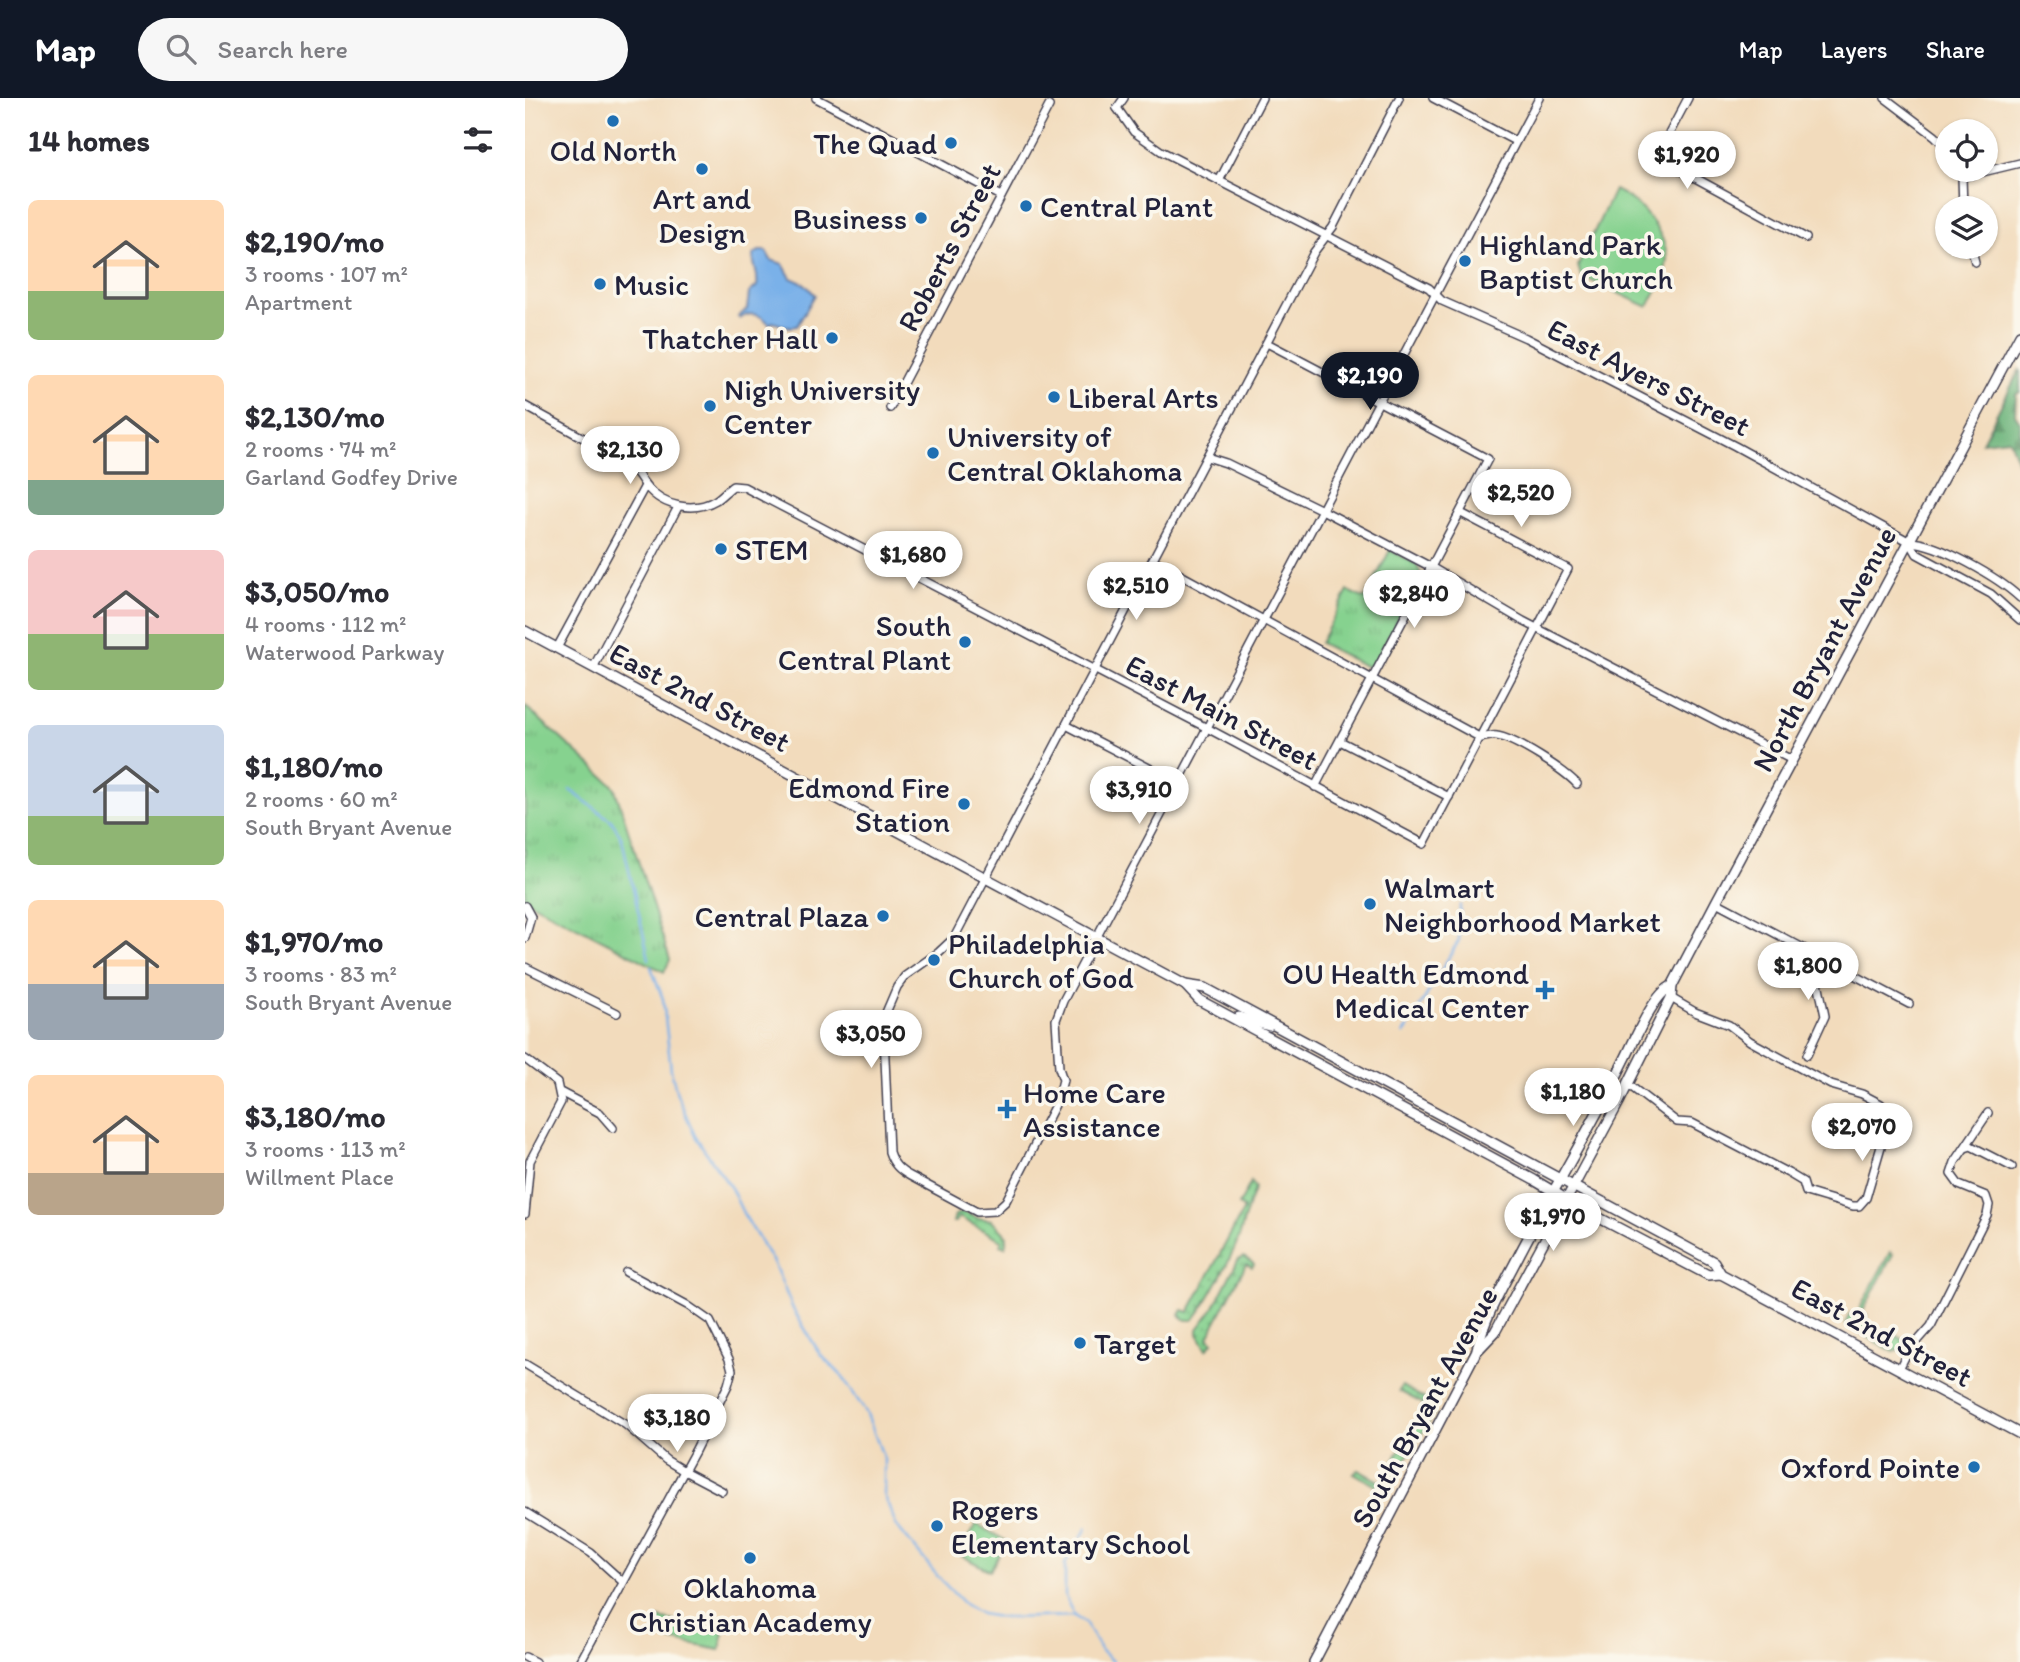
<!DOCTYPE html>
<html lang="en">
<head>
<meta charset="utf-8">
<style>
  :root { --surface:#fff; --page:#f7f7f7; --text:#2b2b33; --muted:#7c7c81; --accent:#111827 }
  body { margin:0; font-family:Itim,sans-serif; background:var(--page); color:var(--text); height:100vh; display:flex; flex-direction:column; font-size:26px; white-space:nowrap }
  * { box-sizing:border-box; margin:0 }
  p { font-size:23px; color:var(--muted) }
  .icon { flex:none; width:38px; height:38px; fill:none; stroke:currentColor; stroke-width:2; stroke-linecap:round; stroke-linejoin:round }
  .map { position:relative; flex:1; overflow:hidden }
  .sheet { display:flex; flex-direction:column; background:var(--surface); width:525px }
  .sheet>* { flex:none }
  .fabs { position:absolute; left:1410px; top:21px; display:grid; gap:14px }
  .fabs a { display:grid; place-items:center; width:63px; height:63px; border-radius:50%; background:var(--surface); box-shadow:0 2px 5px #0004; font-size:35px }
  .price { position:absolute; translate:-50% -60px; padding:0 16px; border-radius:24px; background:#fff; color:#222; font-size:23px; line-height:46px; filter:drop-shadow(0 2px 4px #0008) }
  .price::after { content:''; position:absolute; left:50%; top:42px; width:21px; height:16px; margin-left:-10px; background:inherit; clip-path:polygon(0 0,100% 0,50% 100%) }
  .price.selected { background:var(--accent); color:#fff }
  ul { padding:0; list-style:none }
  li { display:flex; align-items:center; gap:21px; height:175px; padding:0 28px }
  li span { display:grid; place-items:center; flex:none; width:196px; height:140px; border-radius:10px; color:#555 }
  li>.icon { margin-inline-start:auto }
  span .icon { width:84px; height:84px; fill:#fffc; stroke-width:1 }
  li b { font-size:30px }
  h2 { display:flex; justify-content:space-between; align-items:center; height:84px; padding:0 28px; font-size:30px }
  header { display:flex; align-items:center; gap:42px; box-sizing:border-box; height:98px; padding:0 35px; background:var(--accent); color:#fff }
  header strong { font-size:33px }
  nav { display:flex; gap:38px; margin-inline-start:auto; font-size:24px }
  .search { width:490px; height:63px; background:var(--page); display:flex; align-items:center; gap:18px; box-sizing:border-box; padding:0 24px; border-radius:38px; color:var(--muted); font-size:26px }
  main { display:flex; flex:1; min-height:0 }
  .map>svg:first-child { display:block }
  .grass { fill:url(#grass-dots); stroke:#547a65; stroke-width:2 }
  .forest { fill:url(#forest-firs); stroke:#476b5a; stroke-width:2 }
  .park { fill:url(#park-tufts); stroke:#547a65; stroke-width:2 }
  .garden { fill:#86d28f; stroke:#547a65; stroke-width:2 }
  .water { fill:#7ab1e9; stroke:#4e6a92; stroke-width:2 }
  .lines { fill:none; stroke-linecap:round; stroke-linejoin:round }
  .stream { stroke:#7ab1e9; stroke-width:2.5 }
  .minor-casing { stroke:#413e4e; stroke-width:10 }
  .major-casing { stroke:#413e4e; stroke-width:12 }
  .minor { stroke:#fff; stroke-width:7 }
  .major { stroke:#fff; stroke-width:9 }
  .poi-dot { fill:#1f6fb2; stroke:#fbf7ec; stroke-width:2.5 }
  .labels { text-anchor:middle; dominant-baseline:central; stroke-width:7; stroke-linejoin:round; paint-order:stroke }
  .poi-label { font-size:30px; fill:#22223b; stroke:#fbf7ec; text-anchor:start }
  .street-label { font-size:30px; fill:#22223b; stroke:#fbf7ec }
</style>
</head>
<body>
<header>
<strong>Map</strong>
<div class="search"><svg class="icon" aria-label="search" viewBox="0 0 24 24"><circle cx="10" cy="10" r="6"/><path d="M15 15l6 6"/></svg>Search here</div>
<nav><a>Map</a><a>Layers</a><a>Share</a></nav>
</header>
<main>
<section class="sheet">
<h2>14 homes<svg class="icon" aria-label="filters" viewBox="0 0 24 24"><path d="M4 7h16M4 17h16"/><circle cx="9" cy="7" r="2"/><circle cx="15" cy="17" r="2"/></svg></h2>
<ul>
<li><span style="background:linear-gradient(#ffd9b3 65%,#8fb573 0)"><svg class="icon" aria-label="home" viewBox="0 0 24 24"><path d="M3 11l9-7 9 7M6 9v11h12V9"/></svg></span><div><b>$2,190/mo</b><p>3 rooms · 107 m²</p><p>Apartment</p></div></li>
<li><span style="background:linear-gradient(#ffd9b3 75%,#7fa58c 0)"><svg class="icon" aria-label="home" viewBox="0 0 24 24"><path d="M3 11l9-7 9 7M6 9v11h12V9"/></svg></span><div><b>$2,130/mo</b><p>2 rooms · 74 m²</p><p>Garland Godfey Drive</p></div></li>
<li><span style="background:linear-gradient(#f6c9c9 60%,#8fb573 0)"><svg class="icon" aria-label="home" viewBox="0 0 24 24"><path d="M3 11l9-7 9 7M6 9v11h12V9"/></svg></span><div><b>$3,050/mo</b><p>4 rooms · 112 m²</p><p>Waterwood Parkway</p></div></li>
<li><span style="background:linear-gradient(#c9d6e8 65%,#8fb573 0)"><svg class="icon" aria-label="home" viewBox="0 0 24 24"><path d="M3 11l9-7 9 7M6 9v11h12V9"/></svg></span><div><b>$1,180/mo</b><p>2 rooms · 60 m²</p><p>South Bryant Avenue</p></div></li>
<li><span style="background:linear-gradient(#ffd9b3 60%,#9aa5b1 0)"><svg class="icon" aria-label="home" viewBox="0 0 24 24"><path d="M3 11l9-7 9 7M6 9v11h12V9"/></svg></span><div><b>$1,970/mo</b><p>3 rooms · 83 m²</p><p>South Bryant Avenue</p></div></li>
<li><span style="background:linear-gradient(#ffd9b3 70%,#b9a48a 0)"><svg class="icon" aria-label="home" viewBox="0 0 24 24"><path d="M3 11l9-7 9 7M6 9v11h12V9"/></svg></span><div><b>$3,180/mo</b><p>3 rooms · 113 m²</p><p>Willment Place</p></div></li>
</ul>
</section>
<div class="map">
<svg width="1495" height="1564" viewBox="0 0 1495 1564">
  <defs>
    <pattern id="grass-dots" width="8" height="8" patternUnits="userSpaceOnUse" patternTransform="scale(1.75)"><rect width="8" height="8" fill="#86d28f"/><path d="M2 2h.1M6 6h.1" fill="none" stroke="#73b47c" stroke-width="1.8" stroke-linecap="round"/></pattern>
    <pattern id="forest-firs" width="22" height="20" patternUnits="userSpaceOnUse" patternTransform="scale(1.75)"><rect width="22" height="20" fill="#6cb47a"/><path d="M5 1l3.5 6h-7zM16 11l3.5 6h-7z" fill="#589265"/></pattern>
    <pattern id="park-tufts" width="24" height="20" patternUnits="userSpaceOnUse" patternTransform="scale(1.75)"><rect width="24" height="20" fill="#86d28f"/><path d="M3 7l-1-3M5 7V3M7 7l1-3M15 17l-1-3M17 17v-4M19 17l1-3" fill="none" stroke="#73b47c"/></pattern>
  </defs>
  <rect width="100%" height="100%" fill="#fbf7ec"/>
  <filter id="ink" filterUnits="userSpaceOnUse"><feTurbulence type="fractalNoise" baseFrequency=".0143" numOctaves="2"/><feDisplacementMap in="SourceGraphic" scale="14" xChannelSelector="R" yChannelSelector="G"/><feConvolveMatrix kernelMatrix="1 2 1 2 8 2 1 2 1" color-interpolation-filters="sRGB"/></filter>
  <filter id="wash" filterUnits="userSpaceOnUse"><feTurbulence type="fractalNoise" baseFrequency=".00686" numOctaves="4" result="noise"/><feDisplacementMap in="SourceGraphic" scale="28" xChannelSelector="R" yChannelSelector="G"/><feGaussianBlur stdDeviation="1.57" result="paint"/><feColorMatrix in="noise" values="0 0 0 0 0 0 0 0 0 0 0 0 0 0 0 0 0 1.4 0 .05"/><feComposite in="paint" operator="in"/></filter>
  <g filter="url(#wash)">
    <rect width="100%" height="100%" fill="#f2dbbc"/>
    <g class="grass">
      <path d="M 726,1084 L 730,1090 C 723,1105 720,1120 715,1136 C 709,1155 681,1207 668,1222 L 661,1222 L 655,1217 L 658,1212 L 664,1214 L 719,1111 L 714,1107 Z"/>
      <polygon points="438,1114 452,1120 467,1122 482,1138 480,1149 475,1147 477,1142 434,1119 431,1124 428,1124 430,1117"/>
      <polygon points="1365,1154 1368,1156 1337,1215 1342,1217 1338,1227 1368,1243 1372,1238 1379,1243 1379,1249 1369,1254 1320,1226 1325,1215 1332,1216"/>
      <polygon points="719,1159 729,1166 727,1169 721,1166 683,1239 688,1244 682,1251 673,1236 673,1231 688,1211 713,1162"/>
      <polygon points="877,1288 907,1305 910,1315 886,1352 866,1390 860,1393 829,1375 833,1372 857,1385 899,1306 874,1293"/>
    </g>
    <polygon class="forest" points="1495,271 1495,294 1491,296 1490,316 1495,324 1495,370 1484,341 1457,344"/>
    <g class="park">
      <polygon points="865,452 891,466 896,476 851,563 842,569 795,545 823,493 840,501"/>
      <polygon points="0,608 89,688 145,862 139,874 0,802"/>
    </g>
    <g class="garden">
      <path d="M 1089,92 C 1114,101 1147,140 1141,168 C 1138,182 1129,196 1123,209 L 1056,178 L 1053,168 Z"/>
      <polygon points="451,1426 481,1443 465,1473 435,1457"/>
      <polygon points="134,1520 199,1533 195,1552 129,1539"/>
    </g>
    <path class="water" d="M 234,153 L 241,153 L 246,162 L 258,166 L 266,180 L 280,186 L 290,197 L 272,228 L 264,229 L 247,224 L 245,227 C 237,217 226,212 215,221 L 213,219 L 222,211 L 224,195 L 232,188 C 234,176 228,168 228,157 Z"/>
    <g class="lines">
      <g class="stream">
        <polyline points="45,692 87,723 97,741 124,861"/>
        <polyline points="126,869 138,901 146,972 152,996 170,1038 206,1090 218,1115 249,1166 268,1211 295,1256 317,1278 342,1316 359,1361 359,1396 371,1427 415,1481 439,1506 456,1516 479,1520 549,1518"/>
        <polyline points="879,936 934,842 935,807"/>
        <polyline points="562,1430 540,1466 540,1498 549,1518 560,1525 576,1553 588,1564"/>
      </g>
    </g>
  </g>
  <g filter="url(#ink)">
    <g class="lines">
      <g class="minor-casing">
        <g id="minor">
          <polyline points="291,0 476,98"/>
          <path d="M 874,0 L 808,129 L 789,154 L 429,840 L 414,854 L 380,878 L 372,889 L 360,917 L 359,937 L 364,1054 C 368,1066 374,1072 385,1078 L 452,1114 L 470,1113 L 481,1103 L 533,1001 L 538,982 L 534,970 L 531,922 L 538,903 L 1014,0"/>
          <polyline points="908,0 990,43"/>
          <polyline points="1163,0 1136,51 1139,63 1281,140"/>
          <polyline points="1360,0 1410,38 1423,51"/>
          <path d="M 592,10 L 609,34 L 636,53 L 904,190 L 917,203 L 1001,240 L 1210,348 L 1385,444 C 1414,445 1474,480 1495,500"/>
          <polyline points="592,10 599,0"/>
          <polyline points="1434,72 1437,79 1438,110"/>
          <polyline points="1437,79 1495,65"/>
          <polyline points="694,83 737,0"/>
          <polyline points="1446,149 1450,164"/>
          <polyline points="742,245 963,361 790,689"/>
          <path d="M 0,308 L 102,364 C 112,372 114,380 122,389 C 138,409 169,415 191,402 C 197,398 202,392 208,388 L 219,389 L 682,630 L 899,746 L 1043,471 L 936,415"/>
          <polyline points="365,310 524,8"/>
          <polyline points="682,359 701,365 797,412 906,469 998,523 1267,662"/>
          <polyline points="1385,444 1392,456 1466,496 1495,522"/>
          <path d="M 628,462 L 956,640 C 961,639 967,637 972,638 C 991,641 1039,672 1052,686"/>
          <polyline points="32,550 120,388"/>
          <polyline points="68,570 153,409"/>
          <polyline points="541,627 653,685"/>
          <polyline points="815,643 924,699"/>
          <polyline points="1191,804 1384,906"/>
          <polyline points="0,808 6,819 0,840"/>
          <polyline points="0,869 92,915"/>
          <polyline points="1282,957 1300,918 1293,884 1304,864"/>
          <polyline points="0,961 32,985 36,1004 5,1063 0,1116"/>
          <polyline points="1104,987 1152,1024 1167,1025 1263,1075 1278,1084 1281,1094 1328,1108 1334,1108 1341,1100 1364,1021 1356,1006 1337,996 1306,987 1225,943 1204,927 1170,914 1146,900"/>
          <polyline points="35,994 75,1015 88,1030"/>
          <polyline points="1440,1050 1446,1048 1487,1069"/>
          <polyline points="0,1266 101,1327 141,1362 159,1373 197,1393"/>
          <polyline points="1374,1271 1382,1255 1406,1228 1462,1117 1464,1107 1461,1098 1434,1087 1426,1076 1430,1064 1463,1015"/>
          <polyline points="0,1414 66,1455 98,1484"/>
          <polyline points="0,1559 10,1564"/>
          <polyline points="55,1564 170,1353 203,1287 207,1272 204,1261 185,1223 162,1207 101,1174"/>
        </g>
      </g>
      <g class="major-casing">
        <g id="major">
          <polyline points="0,533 660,887 674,902 1009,1082 1063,1114 1183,1177 1196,1176"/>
          <polyline points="660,887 680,890 1189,1164 1196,1176 1495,1336"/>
          <polyline points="714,919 744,928"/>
          <path d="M 952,1251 C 960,1218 977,1190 993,1159 C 1027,1093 1066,1030 1099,963 C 1109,944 1128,896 1147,888"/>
          <polyline points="789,1564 951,1254 970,1234 1094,1004 1146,900 1147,888 1191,804 1495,237"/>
        </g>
      </g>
      <use href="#minor" class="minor"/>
      <use href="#major" class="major"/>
    </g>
  </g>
  <g class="poi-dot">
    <circle cx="88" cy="23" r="7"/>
    <circle cx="426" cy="45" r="7"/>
    <circle cx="177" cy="71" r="7"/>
    <circle cx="501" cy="108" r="7"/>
    <circle cx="396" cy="120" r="7"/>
    <circle cx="940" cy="163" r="7"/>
    <circle cx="75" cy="186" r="7"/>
    <circle cx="307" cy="240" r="7"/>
    <circle cx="529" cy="299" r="7"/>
    <circle cx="185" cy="308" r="7"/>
    <circle cx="408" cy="355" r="7"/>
    <circle cx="196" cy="451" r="7"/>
    <circle cx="440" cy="544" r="7"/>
    <circle cx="439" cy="706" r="7"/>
    <circle cx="845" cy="806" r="7"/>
    <circle cx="358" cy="818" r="7"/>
    <circle cx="409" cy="862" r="7"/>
    <path d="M1016.5 881.5h7v7h7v7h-7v7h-7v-7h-7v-7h7z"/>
    <path d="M478.5 1000.5h7v7h7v7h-7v7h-7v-7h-7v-7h7z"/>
    <circle cx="555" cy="1245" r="7"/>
    <circle cx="1449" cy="1369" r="7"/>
    <circle cx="412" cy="1428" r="7"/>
    <circle cx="225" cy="1460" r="7"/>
  </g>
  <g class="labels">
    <g class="poi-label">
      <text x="412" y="45" text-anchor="end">The Quad</text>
      <text x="88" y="52" text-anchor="middle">Old North</text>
      <text x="177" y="100" text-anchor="middle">Art and<tspan x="177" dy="34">Design</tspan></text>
      <text x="515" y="108">Central Plant</text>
      <text x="382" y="120" text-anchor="end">Business</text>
      <text x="954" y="146">Highland Park<tspan x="954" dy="34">Baptist Church</tspan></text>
      <text x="89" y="186">Music</text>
      <text x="293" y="240" text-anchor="end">Thatcher Hall</text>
      <text x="199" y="291">Nigh University<tspan x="199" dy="34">Center</tspan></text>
      <text x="543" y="299">Liberal Arts</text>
      <text x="422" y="338">University of<tspan x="422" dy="34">Central Oklahoma</tspan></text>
      <text x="210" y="451">STEM</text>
      <text x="426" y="527" text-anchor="end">South<tspan x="426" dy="34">Central Plant</tspan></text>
      <text x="425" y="689" text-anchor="end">Edmond Fire<tspan x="425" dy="34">Station</tspan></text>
      <text x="859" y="789">Walmart<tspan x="859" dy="34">Neighborhood Market</tspan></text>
      <text x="344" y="818" text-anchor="end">Central Plaza</text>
      <text x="423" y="845">Philadelphia<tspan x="423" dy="34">Church of God</tspan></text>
      <text x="1004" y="875" text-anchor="end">OU Health Edmond<tspan x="1004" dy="34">Medical Center</tspan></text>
      <text x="498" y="994">Home Care<tspan x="498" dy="34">Assistance</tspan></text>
      <text x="569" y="1245">Target</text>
      <text x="1435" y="1369" text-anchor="end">Oxford Pointe</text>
      <text x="426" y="1411">Rogers<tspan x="426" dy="34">Elementary School</tspan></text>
      <text x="225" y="1489" text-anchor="middle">Oklahoma<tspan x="225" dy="34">Christian Academy</tspan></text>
    </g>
    <g class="street-label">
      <text transform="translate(424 149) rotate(-62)">Roberts Street</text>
      <text transform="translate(1124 279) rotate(27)">East Ayers Street</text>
      <text transform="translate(1299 551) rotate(-62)">North Bryant Avenue</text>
      <text transform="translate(175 599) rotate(28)">East 2nd Street</text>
      <text transform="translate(697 614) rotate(28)">East Main Street</text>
      <text transform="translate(1357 1234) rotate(28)">East 2nd Street</text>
      <text transform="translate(899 1309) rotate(-61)">South Bryant Avenue</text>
    </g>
  </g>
</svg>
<div class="fabs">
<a><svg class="icon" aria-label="locate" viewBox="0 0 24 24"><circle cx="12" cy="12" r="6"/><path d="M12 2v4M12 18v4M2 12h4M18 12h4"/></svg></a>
<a><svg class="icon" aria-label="layers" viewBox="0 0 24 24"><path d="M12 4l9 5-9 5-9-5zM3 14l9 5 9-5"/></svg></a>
</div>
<b class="price" style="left:1162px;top:93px">$1,920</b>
<b class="price selected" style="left:845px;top:314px">$2,190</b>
<b class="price" style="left:105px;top:388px">$2,130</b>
<b class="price" style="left:996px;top:431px">$2,520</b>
<b class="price" style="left:388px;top:493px">$1,680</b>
<b class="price" style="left:611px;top:524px">$2,510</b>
<b class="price" style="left:889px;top:532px">$2,840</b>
<b class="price" style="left:614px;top:728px">$3,910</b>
<b class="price" style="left:1283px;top:904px">$1,800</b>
<b class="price" style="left:346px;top:972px">$3,050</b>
<b class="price" style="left:1048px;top:1030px">$1,180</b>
<b class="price" style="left:1337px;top:1065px">$2,070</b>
<b class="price" style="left:1028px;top:1155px">$1,970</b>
<b class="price" style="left:152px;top:1356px">$3,180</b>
</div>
</main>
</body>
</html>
